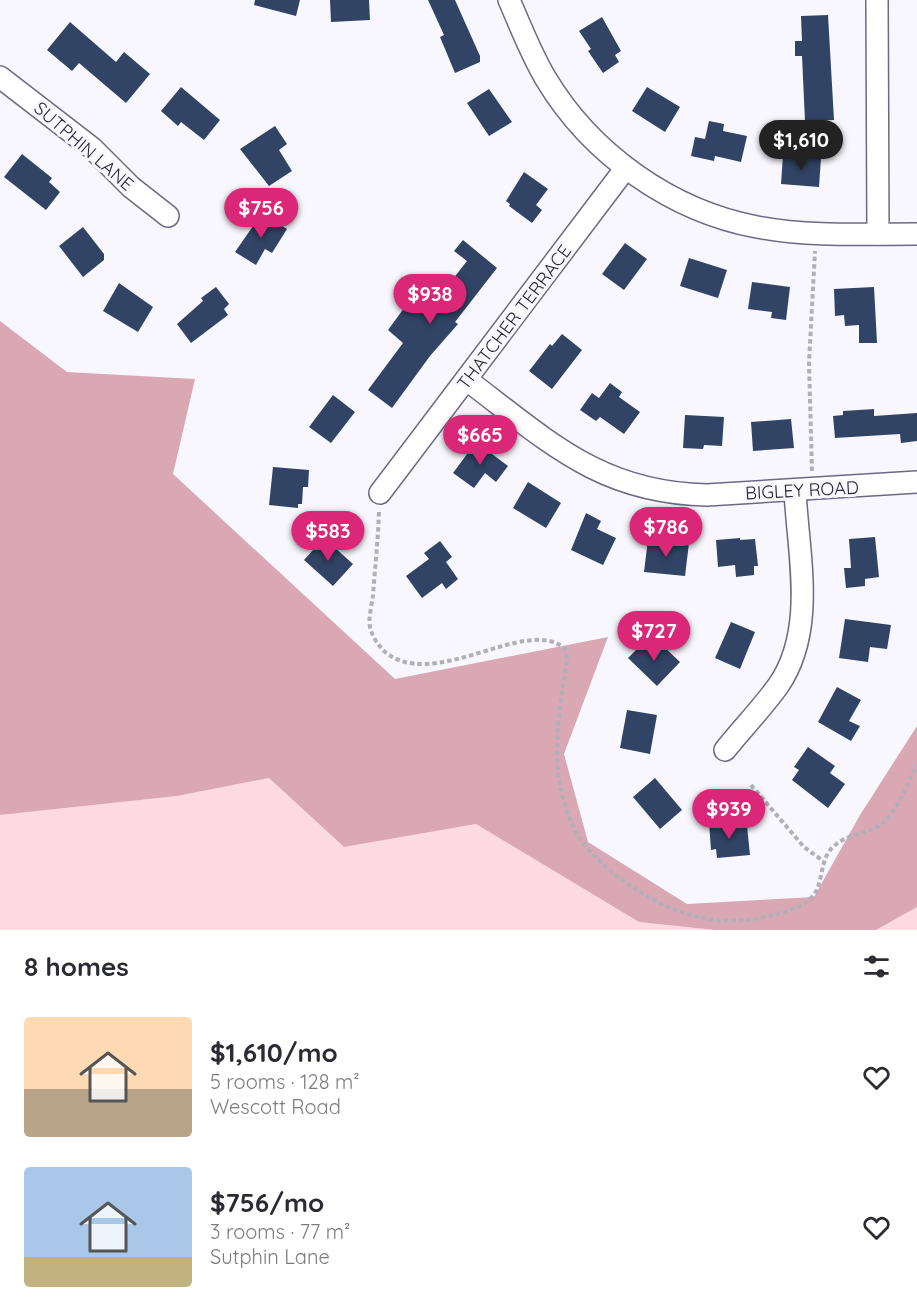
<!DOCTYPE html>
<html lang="en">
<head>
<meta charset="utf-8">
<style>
  :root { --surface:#fff; --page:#f7f7f7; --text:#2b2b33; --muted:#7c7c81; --accent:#db2777 }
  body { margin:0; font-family:Quicksand,sans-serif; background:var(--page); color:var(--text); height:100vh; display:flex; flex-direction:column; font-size:22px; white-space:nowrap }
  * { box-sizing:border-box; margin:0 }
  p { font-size:20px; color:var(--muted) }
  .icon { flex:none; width:33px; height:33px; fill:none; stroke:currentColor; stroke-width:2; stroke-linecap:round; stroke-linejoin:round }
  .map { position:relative; height:930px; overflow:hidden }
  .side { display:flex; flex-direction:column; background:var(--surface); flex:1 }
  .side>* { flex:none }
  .price { position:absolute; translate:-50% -51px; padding:0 14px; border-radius:21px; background:var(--accent); color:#fff; font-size:20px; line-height:39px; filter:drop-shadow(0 2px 3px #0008) }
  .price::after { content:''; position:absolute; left:50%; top:36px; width:18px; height:14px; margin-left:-9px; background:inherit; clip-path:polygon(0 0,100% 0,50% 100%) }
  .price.current { background:#222; color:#fff }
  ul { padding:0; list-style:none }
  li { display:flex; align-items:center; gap:18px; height:150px; padding:0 24px }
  li span { display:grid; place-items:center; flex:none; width:168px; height:120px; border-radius:6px; color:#555 }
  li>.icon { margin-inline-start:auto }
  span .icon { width:72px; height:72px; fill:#fffc; stroke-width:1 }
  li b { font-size:26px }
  h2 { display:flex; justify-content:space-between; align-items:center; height:72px; padding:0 24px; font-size:26px }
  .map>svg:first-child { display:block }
  .green { fill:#fdd9e2 }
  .forest { fill:#daa8b5 }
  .building { fill:#314465 }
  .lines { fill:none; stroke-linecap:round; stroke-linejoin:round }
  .minor-casing { stroke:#6e6886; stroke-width:24 }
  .path { stroke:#b1b0b9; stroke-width:4; stroke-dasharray:4.5 3; stroke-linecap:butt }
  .minor { stroke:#fff; stroke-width:21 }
  .labels { text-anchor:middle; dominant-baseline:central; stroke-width:6; stroke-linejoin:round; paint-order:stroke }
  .street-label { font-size:18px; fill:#262430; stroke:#f8f7fe }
</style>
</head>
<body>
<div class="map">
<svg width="917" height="930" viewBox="0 0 917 930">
  <rect width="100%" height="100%" fill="#f8f7fe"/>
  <g class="green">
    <polygon points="269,778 344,847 476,824 639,922 715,930 0,930 0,815 177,796"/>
    <polygon points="917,907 917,930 876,930"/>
  </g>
  <polygon class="forest" points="0,321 67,372 195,379 173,474 395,679 608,637 564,754 588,842 687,904 814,897 860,815 917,726 917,907 876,930 715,930 639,922 476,824 344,847 269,778 177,796 0,815"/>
  <g class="building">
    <polygon points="255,0 300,0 296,16 254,5"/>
    <polygon points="330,0 369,0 370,20 331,22"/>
    <polygon points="428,0 455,0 480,56 480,62 455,73 440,37 444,35"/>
    <polygon points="828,15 834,120 805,121 802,56 795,56 795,41 802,41 801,16"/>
    <polygon points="602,17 621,51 615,55 619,62 603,73 588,51 591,49 579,31"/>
    <polygon points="70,22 116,62 124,52 150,74 126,103 79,63 72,71 47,50"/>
    <polygon points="181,87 220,120 204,140 181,122 178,126 161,111"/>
    <polygon points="647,87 680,107 665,132 632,111"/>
    <polygon points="489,89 512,122 489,136 467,103"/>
    <polygon points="709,121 724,124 723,131 747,136 741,162 715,156 714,161 691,156 695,137 705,139"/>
    <polygon points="275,126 287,144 279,150 292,171 269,186 240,149"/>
    <polygon points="22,154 52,178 49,182 60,192 46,210 4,177"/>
    <polygon points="783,155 821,158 819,187 781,184"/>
    <polygon points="524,172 548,189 536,205 542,210 532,223 509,206 510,204 506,201"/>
    <polygon points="262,213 287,229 272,253 265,249 256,265 235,252"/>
    <polygon points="83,227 104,254 104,260 83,277 59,246"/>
    <polygon points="463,240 497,268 455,322 458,324 430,356 392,408 368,390 403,343 388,330 410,300 416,304 420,299 430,308 467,261 454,251"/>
    <polygon points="625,243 647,259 624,290 602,274"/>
    <polygon points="689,258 727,270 718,298 680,286"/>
    <polygon points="752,282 790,287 786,320 771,318 772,312 748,309"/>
    <polygon points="119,283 153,307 138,332 103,311"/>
    <polygon points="216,287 229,304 224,309 228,315 191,343 177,324 203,301 201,298"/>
    <polygon points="874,287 877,343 859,343 859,325 845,326 844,315 835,316 834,289"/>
    <polygon points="562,334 582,350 552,389 529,371 550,344 552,346"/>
    <polygon points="610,383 622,392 619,397 640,412 624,434 600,417 596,421 580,410 592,393 599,398"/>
    <polygon points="333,395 355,412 331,443 309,427"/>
    <polygon points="874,409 874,416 917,413 917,441 901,443 900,434 835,438 833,416 843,415 843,411"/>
    <polygon points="685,415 724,417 722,446 704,445 703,449 683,448"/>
    <polygon points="791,419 794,448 753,451 751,422"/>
    <polygon points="476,442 508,466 496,482 485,473 474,488 453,473"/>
    <polygon points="273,467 309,470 308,487 303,487 302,504 298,504 298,508 269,505"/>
    <polygon points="528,482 561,503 546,528 513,508"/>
    <polygon points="586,513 601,521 597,529 616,538 603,565 571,550"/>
    <polygon points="875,537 879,577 865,579 865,586 846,588 844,568 851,568 849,539"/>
    <polygon points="324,538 353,564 333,586 304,560"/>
    <polygon points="740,538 740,540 755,539 758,566 754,566 754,575 736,577 735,565 718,567 716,540"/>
    <polygon points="648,539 689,543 685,576 644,572"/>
    <polygon points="440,541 452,557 446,562 458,579 446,589 442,583 422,598 406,576 429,559 424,553"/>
    <polygon points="845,619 891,625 887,649 870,647 868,662 839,658"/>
    <polygon points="731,622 755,632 740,669 715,658"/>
    <polygon points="645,641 653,650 661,644 680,662 657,686 628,658"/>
    <polygon points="837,687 861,700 849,721 860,726 851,741 818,722"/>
    <polygon points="627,710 657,715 650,754 620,748"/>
    <polygon points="808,747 835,766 830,773 845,784 828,808 792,780 799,770 794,767"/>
    <polygon points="655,778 682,810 660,829 633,797"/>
    <polygon points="729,820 729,828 747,826 750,855 717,858 716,849 711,850 709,822"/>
  </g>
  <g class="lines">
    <g class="minor-casing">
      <g id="minor">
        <path d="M 509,0 C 521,27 531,54 546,79 C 591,154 671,211 757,227 C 809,237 864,234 917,234"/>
        <polyline points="877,0 878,234"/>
        <polyline points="0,77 92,148 131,187 168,216"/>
        <path d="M 467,380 C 548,441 600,493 707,495 L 917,482"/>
        <polyline points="380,493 625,169"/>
        <path d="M 725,750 C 742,729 762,708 778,686 C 817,630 798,554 795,491"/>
      </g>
    </g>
    <g class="path">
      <polyline points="812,471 809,363 815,251"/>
      <path d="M 379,512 C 378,540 375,567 373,595 C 372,605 368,618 370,627 C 372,636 378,645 384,651 C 433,694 527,614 565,649 L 567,661 C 558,718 547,776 575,830 C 586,850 603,865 621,879 C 665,912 714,930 769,916 C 783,912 800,909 811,898 C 825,884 818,860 834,846 C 848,833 870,834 883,823 C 897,811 909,781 917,764"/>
      <polyline points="751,785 804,847 823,861"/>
    </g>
    <use href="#minor" class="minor"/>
  </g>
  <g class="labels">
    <g class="street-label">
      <text transform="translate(84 146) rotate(41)">SUTPHIN LANE</text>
      <text transform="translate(514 317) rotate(-53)">THATCHER TERRACE</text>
      <text transform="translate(802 490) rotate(-3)">BIGLEY ROAD</text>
    </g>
  </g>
</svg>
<b class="price current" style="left:801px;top:171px">$1,610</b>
<b class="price" style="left:261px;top:239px">$756</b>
<b class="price" style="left:430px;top:325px">$938</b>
<b class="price" style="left:480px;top:466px">$665</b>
<b class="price" style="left:666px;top:558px">$786</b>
<b class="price" style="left:328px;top:562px">$583</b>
<b class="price" style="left:654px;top:662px">$727</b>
<b class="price" style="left:729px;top:840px">$939</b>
</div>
<section class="side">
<h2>8 homes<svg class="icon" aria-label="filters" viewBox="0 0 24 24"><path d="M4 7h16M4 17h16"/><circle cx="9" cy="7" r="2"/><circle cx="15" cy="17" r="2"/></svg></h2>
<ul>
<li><span style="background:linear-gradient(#ffd9b3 60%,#b9a48a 0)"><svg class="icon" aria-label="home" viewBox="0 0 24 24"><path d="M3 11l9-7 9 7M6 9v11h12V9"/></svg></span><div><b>$1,610/mo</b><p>5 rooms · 128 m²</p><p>Wescott Road</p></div><svg class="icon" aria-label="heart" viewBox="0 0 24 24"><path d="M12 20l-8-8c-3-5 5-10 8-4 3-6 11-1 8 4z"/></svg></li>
<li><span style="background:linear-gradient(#a9c7e8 75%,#c2b280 0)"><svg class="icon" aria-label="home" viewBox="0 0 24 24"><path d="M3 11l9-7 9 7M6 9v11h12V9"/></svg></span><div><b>$756/mo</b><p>3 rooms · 77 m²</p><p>Sutphin Lane</p></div><svg class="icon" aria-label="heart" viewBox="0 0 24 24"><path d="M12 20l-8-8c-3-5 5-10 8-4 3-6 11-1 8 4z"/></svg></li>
</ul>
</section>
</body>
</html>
